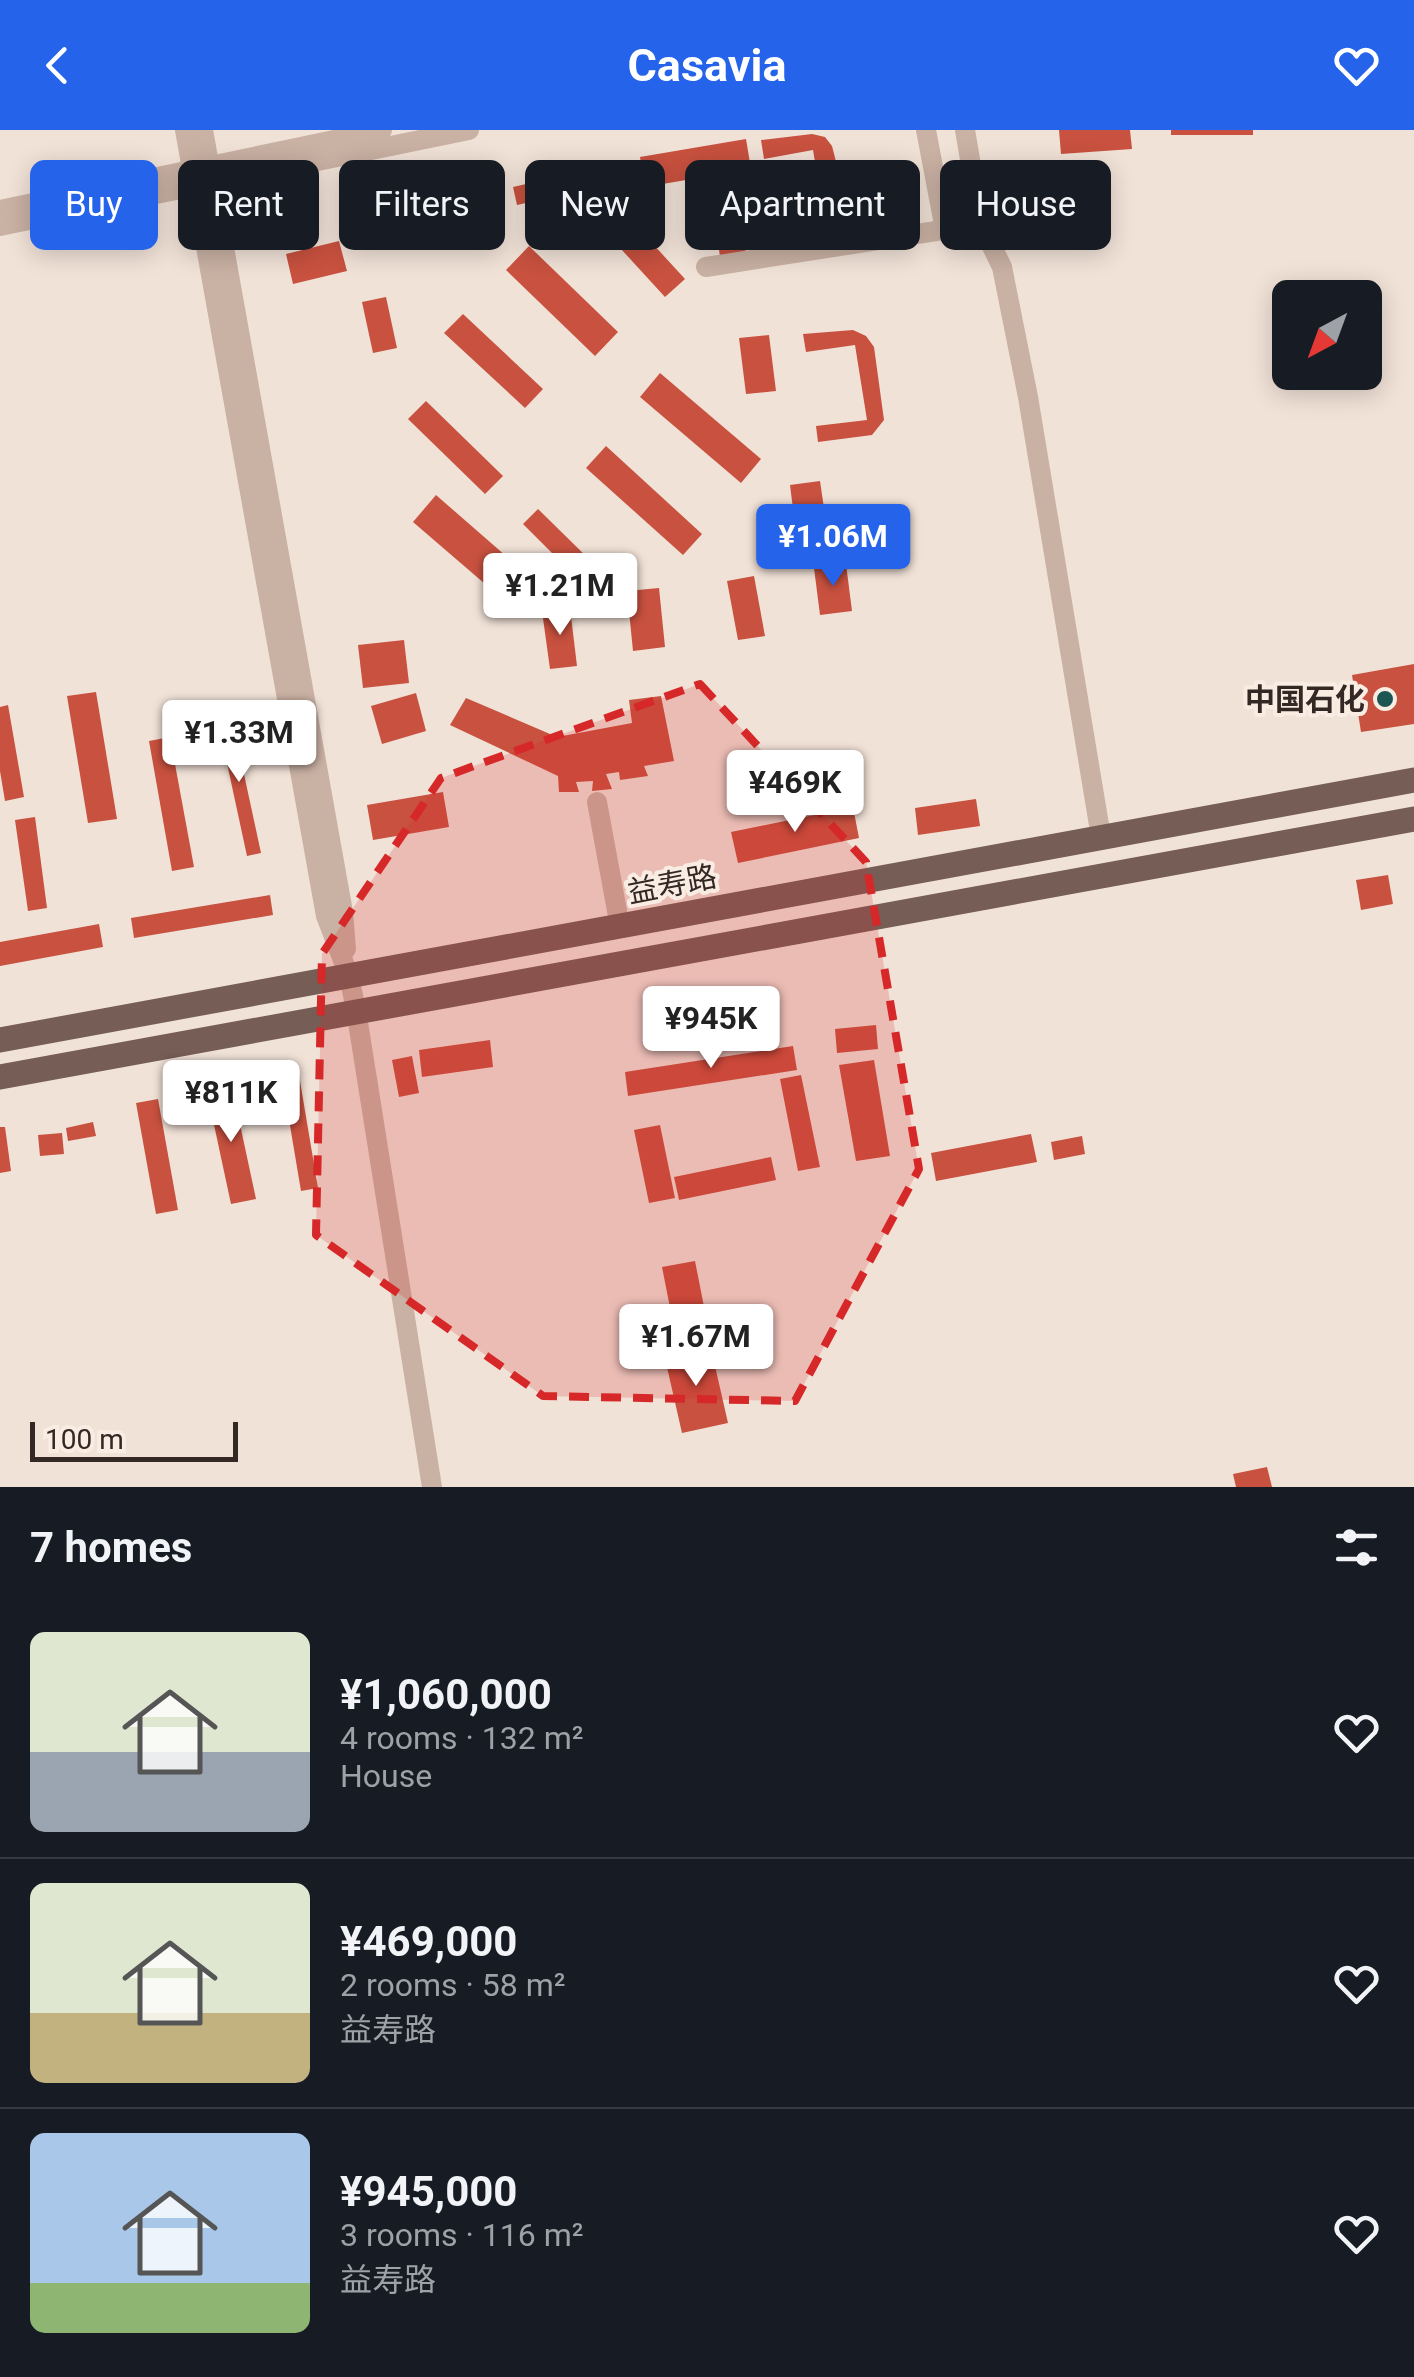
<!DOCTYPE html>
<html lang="en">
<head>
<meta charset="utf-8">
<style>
  :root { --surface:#171b24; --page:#242831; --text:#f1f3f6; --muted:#9ea1a6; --line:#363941; --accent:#2563eb }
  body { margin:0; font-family:Roboto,"Noto Sans SC",sans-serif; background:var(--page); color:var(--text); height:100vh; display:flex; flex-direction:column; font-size:38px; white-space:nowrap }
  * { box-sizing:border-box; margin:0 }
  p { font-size:32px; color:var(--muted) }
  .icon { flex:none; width:55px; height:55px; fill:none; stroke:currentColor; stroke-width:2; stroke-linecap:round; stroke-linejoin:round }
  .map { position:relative; height:1357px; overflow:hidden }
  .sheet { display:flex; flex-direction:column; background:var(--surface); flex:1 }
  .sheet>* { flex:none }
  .top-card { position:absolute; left:30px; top:30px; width:1355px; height:90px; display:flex; gap:20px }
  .needle { width:65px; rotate:221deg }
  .fabs { position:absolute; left:1272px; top:150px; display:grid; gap:20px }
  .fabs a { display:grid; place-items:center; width:110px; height:110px; border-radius:15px; background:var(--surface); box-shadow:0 5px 25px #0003; font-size:50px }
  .scale { position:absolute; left:30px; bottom:25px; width:208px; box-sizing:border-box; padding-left:10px; border:5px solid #342825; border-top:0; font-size:28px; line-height:35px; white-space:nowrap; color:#342825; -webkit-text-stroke:8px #f9ede3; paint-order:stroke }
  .price { position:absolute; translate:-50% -85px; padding:0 22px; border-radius:10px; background:#fff; color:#222; font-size:32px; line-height:65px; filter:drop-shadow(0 2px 5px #0008) }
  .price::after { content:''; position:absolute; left:50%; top:60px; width:30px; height:22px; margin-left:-15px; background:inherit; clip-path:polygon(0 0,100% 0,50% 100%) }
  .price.selected { background:var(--accent); color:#fff }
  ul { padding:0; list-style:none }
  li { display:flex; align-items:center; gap:30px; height:250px; padding:0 30px }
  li+li { border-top:2px solid var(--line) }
  li span { display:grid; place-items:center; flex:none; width:280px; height:200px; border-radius:15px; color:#555 }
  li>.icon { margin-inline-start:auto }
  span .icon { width:120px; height:120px; fill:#fffc; stroke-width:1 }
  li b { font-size:42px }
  h2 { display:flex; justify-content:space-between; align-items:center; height:120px; padding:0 30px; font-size:42px }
  .pill { padding:0 35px; border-radius:15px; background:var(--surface); box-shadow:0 5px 25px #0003; font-size:35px; line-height:90px }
  .pill.selected { background:var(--accent); color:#fff }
  header { display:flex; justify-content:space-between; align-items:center; height:130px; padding:0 30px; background:var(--accent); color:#fff; font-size:45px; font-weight:700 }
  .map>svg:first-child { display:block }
  .building { fill:#c8513f }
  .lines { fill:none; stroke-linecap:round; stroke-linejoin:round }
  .minor { stroke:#c9b1a3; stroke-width:20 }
  .major { stroke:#765d56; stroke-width:25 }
  .marked { fill:#d62828; fill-opacity:0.2; stroke:#d62828; stroke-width:8; stroke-dasharray:20 12; stroke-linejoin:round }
  .poi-dot { fill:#1b5653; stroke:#f9ede3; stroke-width:4 }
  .labels { text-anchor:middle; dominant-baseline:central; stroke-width:8; stroke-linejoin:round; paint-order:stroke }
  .poi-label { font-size:30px; font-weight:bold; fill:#342825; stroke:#f9ede3; text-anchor:end }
  .street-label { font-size:30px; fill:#342825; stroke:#f9ede3 }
</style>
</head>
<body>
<header><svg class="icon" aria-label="back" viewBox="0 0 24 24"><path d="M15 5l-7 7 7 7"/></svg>Casavia<svg class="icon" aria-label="heart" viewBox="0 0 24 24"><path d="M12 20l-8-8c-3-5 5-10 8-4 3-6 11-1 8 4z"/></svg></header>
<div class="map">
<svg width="1414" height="1357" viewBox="0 0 1414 1357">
  <rect width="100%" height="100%" fill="#f1e2d7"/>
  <g class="building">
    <polygon points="1059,0 1130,0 1132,19 1061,24"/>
    <rect x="1171" y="0" width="82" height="5"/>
    <polygon points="812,4 825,7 832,16 849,82 844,95 833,103 784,111 781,93 824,86 813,20 764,29 761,10"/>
    <polygon points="746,9 751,39 645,57 640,27"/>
    <polygon points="617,33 621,52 517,75 513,57"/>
    <polygon points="493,65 496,83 359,108 355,89"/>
    <polygon points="739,73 747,130 721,134 713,77"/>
    <polygon points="630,89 685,149 665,167 610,107"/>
    <polygon points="339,111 347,141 293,154 286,124"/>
    <polygon points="529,116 618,202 595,226 506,140"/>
    <polygon points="386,167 397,218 373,223 362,172"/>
    <polygon points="463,184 543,259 525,278 444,203"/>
    <polygon points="853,200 866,206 874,217 884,290 872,305 818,312 816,296 867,290 855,215 806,222 803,204"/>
    <polygon points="769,205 776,261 746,264 739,208"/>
    <polygon points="660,243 761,329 741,353 640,267"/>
    <polygon points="426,271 503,346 485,364 408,289"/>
    <polygon points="606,316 702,404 683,425 586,338"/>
    <polygon points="820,351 828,405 797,410 790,355"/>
    <polygon points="436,365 522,440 499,466 413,392"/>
    <polygon points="538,379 591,431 575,446 523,394"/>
    <polygon points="846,434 852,481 820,485 814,438"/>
    <polygon points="754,446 765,506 738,510 727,451"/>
    <polygon points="659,458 665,517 633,521 627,461"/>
    <polygon points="570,478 577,536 550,539 542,481"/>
    <polygon points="404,510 409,553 363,558 358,515"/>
    <polygon points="1414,534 1414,594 1361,602 1352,545"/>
    <polygon points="96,562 117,689 88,693 67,566"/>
    <polygon points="416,563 426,601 382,614 371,576"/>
    <polygon points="661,566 674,631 644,636 648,646 620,650 619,642 606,644 612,659 592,661 593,651 576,652 579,662 559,662 558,646 450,595 466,568 557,607 632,593 629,570"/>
    <polygon points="8,575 24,667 5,671 0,641 0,577"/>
    <polygon points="231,584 261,723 247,726 217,587"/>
    <polygon points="170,607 194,737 172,741 149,611"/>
    <polygon points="443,662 449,697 373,710 367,675"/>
    <polygon points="976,669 980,696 918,705 915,678"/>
    <polygon points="853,677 859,708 738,733 731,702"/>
    <polygon points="35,687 47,778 28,781 15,690"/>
    <polygon points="1388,745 1393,774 1361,780 1356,750"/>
    <polygon points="270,765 273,785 134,808 131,788"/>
    <polygon points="99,794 103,817 0,836 0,812"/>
    <polygon points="876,895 878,919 837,923 835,899"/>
    <polygon points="490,910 493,937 422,947 419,920"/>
    <polygon points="793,916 797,940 628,966 625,942"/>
    <polygon points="412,926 419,963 399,967 392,930"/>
    <polygon points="874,930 890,1026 856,1031 839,935"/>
    <polygon points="299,945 318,1058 301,1061 282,948"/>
    <polygon points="801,945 820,1037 798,1041 780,949"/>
    <polygon points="232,957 256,1069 231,1074 207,962"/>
    <polygon points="158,969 178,1080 156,1084 136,973"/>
    <polygon points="93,992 96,1006 68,1011 66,998"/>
    <polygon points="660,995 675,1068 649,1073 634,1000"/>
    <polygon points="0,997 5,997 11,1041 0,1043"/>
    <polygon points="62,1003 64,1024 40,1026 38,1005"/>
    <polygon points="1031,1004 1037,1032 936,1051 931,1023"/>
    <polygon points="1082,1006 1085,1024 1054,1030 1051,1012"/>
    <polygon points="771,1027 776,1050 679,1070 674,1047"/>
    <polygon points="695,1131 709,1202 676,1208 662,1137"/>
    <polygon points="710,1214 728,1293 682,1303 664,1224"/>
    <polygon points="1267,1337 1272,1357 1236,1357 1233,1344"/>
  </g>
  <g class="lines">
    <g class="minor">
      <polyline points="185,0 326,786 349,846 356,880 432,1357"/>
      <polyline points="203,0 343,782 346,819"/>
      <polyline points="926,0 945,100"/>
      <polyline points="965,0 981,94 1002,137 1028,267 1101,707"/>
      <polyline points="0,80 382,0"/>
      <polyline points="0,96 469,0"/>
      <polyline points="706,137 981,94"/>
      <polyline points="597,672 620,797"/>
    </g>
    <g class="major">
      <polyline points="0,910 1414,650"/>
      <polyline points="0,947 1414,689"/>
    </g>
  </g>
  <path class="marked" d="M 700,554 L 866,732 L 919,1039 L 795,1271 L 543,1266 L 316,1105 L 322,824 L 441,648 Z"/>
  <circle class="poi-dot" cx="1385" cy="569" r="10"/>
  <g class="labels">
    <g class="poi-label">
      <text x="1365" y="569">中国石化</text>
    </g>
    <g class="street-label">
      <text transform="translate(672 754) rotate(-11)">益寿路</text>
    </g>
  </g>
</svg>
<div class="fabs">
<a><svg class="needle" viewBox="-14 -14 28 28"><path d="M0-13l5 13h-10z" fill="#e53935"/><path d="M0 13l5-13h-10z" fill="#9ea1a6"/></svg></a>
</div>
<div class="scale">100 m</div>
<b class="price selected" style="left:833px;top:459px">¥1.06M</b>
<b class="price" style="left:560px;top:508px">¥1.21M</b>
<b class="price" style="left:239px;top:655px">¥1.33M</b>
<b class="price" style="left:795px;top:705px">¥469K</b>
<b class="price" style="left:711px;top:941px">¥945K</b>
<b class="price" style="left:231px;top:1015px">¥811K</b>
<b class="price" style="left:696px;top:1259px">¥1.67M</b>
<div class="top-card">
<a class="pill selected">Buy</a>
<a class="pill">Rent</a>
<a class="pill">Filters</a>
<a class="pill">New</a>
<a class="pill">Apartment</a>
<a class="pill">House</a>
</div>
</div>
<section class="sheet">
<h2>7 homes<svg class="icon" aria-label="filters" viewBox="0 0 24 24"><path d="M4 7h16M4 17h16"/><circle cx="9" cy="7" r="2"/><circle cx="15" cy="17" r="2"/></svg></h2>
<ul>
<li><span style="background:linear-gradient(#dfe7d0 60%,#9aa5b1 0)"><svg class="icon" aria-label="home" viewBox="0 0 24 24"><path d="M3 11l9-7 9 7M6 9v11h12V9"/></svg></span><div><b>¥1,060,000</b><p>4 rooms · 132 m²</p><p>House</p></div><svg class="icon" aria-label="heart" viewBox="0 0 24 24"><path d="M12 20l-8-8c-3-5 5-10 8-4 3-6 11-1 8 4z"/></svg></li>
<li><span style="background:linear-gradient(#dfe7d0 65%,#c2b280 0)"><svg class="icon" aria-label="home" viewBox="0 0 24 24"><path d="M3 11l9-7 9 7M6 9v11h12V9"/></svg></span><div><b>¥469,000</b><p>2 rooms · 58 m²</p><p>益寿路</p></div><svg class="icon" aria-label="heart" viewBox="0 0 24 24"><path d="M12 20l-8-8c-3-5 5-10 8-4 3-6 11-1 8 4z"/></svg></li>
<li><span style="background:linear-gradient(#a9c7e8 75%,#8fb573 0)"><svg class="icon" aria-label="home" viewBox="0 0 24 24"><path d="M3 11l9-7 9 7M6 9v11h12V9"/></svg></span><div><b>¥945,000</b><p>3 rooms · 116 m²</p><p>益寿路</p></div><svg class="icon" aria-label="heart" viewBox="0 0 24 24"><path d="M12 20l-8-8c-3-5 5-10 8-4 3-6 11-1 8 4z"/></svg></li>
</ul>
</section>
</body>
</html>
